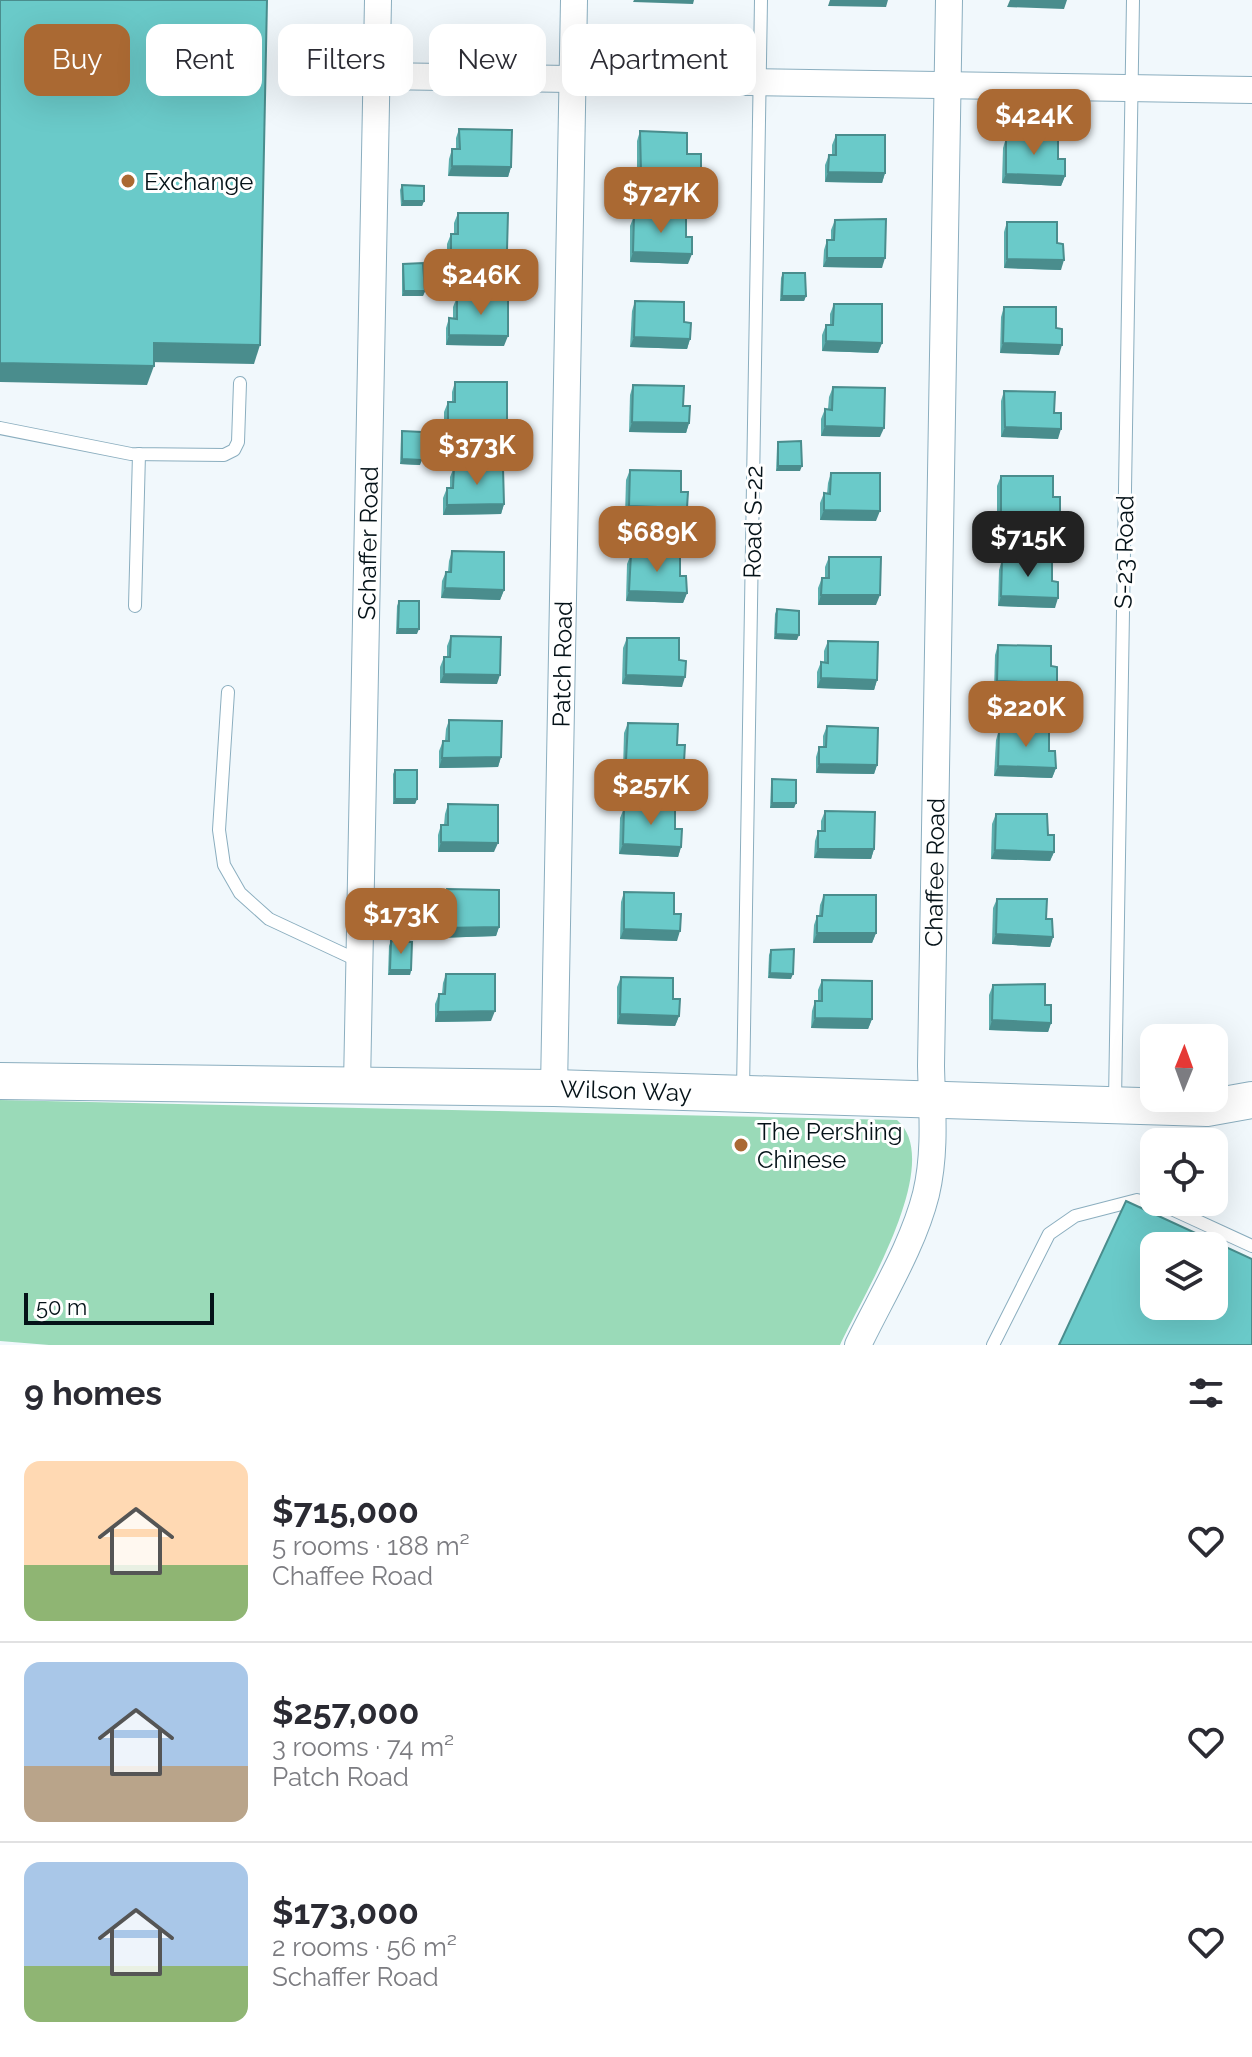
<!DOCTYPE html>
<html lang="en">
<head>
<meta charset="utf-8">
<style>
  :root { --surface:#fff; --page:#f7f7f7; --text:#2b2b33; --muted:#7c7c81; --line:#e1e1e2; --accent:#aa6933 }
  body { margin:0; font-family:Raleway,sans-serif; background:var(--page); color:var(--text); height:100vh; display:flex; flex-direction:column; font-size:30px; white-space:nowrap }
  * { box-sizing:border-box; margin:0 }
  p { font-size:26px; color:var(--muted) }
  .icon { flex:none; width:44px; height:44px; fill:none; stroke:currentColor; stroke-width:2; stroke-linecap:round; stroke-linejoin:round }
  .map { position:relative; height:1345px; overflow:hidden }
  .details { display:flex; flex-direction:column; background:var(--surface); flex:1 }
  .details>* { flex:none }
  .top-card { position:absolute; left:24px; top:24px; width:800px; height:72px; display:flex; gap:16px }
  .needle { width:52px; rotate:1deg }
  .tools { position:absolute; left:1140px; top:1024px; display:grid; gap:16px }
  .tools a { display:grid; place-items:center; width:88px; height:88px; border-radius:16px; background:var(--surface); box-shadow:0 8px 32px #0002; font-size:40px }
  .scale { position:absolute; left:24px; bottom:20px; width:190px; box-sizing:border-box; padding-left:8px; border:4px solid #051218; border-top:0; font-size:22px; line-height:28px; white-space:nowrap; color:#051218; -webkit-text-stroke:6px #fff; paint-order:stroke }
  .price { position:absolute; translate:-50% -68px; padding:0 18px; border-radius:16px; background:var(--accent); color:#fff; font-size:26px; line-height:52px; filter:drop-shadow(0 2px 4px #0008) }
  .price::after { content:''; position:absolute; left:50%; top:48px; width:24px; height:18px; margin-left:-12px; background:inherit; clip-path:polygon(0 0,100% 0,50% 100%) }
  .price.active { background:#222; color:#fff }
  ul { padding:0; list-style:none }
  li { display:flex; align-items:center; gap:24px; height:200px; padding:0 24px }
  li+li { border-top:2px solid var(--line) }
  li span { display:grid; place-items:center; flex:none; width:224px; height:160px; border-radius:16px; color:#555 }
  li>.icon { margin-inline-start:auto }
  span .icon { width:96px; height:96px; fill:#fffc; stroke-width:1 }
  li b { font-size:34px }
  h2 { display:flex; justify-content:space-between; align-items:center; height:96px; padding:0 24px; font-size:34px }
  .chip { padding:0 28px; border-radius:16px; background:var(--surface); box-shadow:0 8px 32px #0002; font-size:28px; line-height:72px }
  .chip.active { background:var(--accent); color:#fff }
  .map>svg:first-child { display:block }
  .green { fill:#9adab8 }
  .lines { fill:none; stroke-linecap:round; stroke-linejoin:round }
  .lane-casing { stroke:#8baebf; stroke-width:14 }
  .street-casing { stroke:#8baebf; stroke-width:28 }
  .secondary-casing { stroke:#8baebf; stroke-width:38 }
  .lane { stroke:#fff; stroke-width:12 }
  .street { stroke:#fff; stroke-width:26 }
  .secondary { stroke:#fff; stroke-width:36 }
  .wall { fill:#5baead }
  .shaded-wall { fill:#4a8d8d }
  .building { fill:#6acac9; stroke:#4a8d8d; stroke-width:2; fill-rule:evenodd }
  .poi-dot { fill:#aa6933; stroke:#fff; stroke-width:3 }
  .labels { text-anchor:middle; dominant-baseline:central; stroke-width:6; stroke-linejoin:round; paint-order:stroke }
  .poi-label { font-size:24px; fill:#051218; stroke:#fff; text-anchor:start }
  .street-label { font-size:24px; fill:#051218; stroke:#fff }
</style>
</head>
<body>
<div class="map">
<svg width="1252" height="1345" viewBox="0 0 1252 1345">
  <rect width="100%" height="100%" fill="#f1f8fc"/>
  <path class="green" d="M 0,1100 L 897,1120 C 946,1162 862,1297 840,1345 L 49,1345 L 0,1341 Z"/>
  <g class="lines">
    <g class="lane-casing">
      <g id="lane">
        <polyline points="0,428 131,454 224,455 234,450 238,442 240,383"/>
        <polyline points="135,606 139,454"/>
        <polyline points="228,692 219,830 224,865 240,893 269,919 359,961"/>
        <polyline points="743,1090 761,0"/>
        <polyline points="1115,1101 1133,0"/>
        <polyline points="993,1345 1049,1234 1075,1216 1137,1200 1165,1206 1252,1246"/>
      </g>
    </g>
    <g class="street-casing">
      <g id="street">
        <polyline points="378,76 1252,90"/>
        <path id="s1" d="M 357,1085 L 378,0"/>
        <path id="s2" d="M 554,1088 L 574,0"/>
        <path id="s3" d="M 858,1345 C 881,1297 913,1246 926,1194 C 936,1152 932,1109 931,1066 L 949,0"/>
      </g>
    </g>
    <g class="secondary-casing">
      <g id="secondary">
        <path id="s4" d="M 0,1081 L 554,1088 L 1207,1108 L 1252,1100"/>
      </g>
    </g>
    <use href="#lane" class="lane"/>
    <use href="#street" class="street"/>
    <use href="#secondary" class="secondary"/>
  </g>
  <g class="wall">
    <polygon points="459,129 511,167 508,177 448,176 449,159 452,149 456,149 456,138"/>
    <polygon points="640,131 687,154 697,181 637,181 637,141"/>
    <polygon points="836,135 885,173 882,183 825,182 825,165 829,155 832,155 832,145"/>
    <polygon points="1006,138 1058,159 1065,176 1061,186 1002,183 1003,148"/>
    <polygon points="402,185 424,201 422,206 401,206 400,190"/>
    <polygon points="458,213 504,260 447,260 447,244 451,234 454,234 454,223"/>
    <polygon points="634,216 686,237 688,264 630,262 630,226"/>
    <polygon points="835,220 882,268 823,267 824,250 827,240 831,240 831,230"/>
    <polygon points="1007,222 1057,243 1061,270 1004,268 1004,232"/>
    <polygon points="403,264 425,291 423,296 402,296 402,269"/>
    <polygon points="783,273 806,296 804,301 780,301 781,278"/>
    <polygon points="457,297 504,346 446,345 446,328 449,318 453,318 453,307"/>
    <polygon points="635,301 684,322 690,339 687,349 630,347 632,311"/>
    <polygon points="834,304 882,343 878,353 822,351 822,335 826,325 830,325 830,314"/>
    <polygon points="1004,307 1056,328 1059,355 1000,353 1001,317"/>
    <polygon points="455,382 503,430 444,429 444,412 448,402 452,402 452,392"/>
    <polygon points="633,385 683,406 689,423 686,433 629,432 630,395"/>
    <polygon points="833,387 880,437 821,436 821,419 825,409 828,409 829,397"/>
    <polygon points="1004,391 1054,413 1058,439 1001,437 1001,401"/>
    <polygon points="402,431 420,465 400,464 401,436"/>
    <polygon points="778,442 800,471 776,471 777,447"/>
    <polygon points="454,467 504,504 501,514 443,515 443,498 447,488 450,488 450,477"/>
    <polygon points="630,470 681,492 683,518 625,516 626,480"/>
    <polygon points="831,473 876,521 820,520 820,503 824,493 827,494 828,483"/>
    <polygon points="1001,476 1053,497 1060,514 1056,524 997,522 997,486"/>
    <polygon points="452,551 504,590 500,600 441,598 442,581 446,572 448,572 449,561"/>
    <polygon points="631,554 680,576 687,593 683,603 626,601 627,564"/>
    <polygon points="829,557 876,605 818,605 818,588 822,578 825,578 825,567"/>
    <polygon points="1002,560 1052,581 1055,608 998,606 999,570"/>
    <polygon points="399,601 417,634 396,634 397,606"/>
    <polygon points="777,609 797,640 774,639 775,614"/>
    <polygon points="451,636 497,684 440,683 440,667 444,657 447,657 447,646"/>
    <polygon points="627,638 679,660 682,687 622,684 623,648"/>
    <polygon points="828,641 877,680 874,690 817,688 817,672 821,662 824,662 824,651"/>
    <polygon points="998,645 1051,666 1054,693 994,691 995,655"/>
    <polygon points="449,720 501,757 498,767 439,768 439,751 443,741 445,741 446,729"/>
    <polygon points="628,723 677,745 680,772 623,770 624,733"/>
    <polygon points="827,726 877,765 874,774 816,773 816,757 819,747 823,747 823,736"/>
    <polygon points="999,730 1049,751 1056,768 1052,778 994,776 996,740"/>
    <polygon points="395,770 417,799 415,804 393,804 393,774"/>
    <polygon points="772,779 796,803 794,808 770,808 771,784"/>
    <polygon points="448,804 494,852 438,852 438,835 441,825 444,825 445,814"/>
    <polygon points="624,808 675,829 681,847 678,857 619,854 620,818"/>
    <polygon points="825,811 874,849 871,859 814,858 815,841 818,831 821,831 821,821"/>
    <polygon points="996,814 1048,835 1054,852 1050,861 991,859 992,824"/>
    <polygon points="447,889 499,927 496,936 436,938 436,920 440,910 444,910 444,899"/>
    <polygon points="624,892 674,914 677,941 620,939 621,902"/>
    <polygon points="824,895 876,933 872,943 813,943 814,925 817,916 819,916 820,905"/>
    <polygon points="997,899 1046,919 1053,937 1050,947 992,944 993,908"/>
    <polygon points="391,941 411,970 410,975 388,975 389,946"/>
    <polygon points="771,950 791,979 768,978 769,955"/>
    <polygon points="446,974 491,1021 435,1022 435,1004 439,994 442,994 443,983"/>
    <polygon points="621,977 673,999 679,1016 675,1026 617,1024 617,987"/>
    <polygon points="822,980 872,1019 868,1029 811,1028 812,1011 815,1001 818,1001 818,990"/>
    <polygon points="993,985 1045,1005 1051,1023 1048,1032 989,1030 989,995"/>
  </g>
  <g class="shaded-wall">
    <polygon points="634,0 694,0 693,4 633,2"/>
    <polygon points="830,0 888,0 886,7 828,6"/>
    <polygon points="1010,0 1067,0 1064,9 1007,7"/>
    <polygon points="452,166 511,167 508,177 448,176"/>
    <polygon points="641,171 701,172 697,181 637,181"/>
    <polygon points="828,172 885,173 882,183 825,182"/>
    <polygon points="1006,174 1065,176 1061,186 1002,183"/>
    <polygon points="403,201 424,201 422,206 401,206"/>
    <polygon points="451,250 507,250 504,260 447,260"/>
    <polygon points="633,252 692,254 688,264 630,262"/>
    <polygon points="827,258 885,258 882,268 823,267"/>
    <polygon points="1007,259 1064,260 1061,270 1004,268"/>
    <polygon points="404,291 425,291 423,296 402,296"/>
    <polygon points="782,296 806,296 804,301 780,301"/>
    <polygon points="449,335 508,336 504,346 446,345"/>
    <polygon points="634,337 690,339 687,349 630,347"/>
    <polygon points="826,341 882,343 878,353 822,351"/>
    <polygon points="154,343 260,345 254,364 147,362"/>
    <polygon points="1003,343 1062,345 1059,355 1000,353"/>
    <polygon points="0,363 154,366 147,385 0,382"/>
    <polygon points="448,420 507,421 503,430 444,429"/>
    <polygon points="632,422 689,423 686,433 629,432"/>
    <polygon points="825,426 884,428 880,437 821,436"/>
    <polygon points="1005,427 1061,429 1058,439 1001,437"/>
    <polygon points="402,459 422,460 420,465 400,464"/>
    <polygon points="778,466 802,466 800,471 776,471"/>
    <polygon points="504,504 501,514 443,515 447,505"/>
    <polygon points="629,506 687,508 683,518 625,516"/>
    <polygon points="824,510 880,511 876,521 820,520"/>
    <polygon points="1001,512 1060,514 1056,524 997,522"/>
    <polygon points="445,588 504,590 500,600 441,598"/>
    <polygon points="629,591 687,593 683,603 626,601"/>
    <polygon points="821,595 880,595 876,605 818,605"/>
    <polygon points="1001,596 1058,598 1055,608 998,606"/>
    <polygon points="398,629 419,629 417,634 396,634"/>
    <polygon points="776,634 799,635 797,640 774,639"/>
    <polygon points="444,674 500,675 497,684 440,683"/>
    <polygon points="626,675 685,677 682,687 622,684"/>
    <polygon points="821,678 877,680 874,690 817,688"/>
    <polygon points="997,681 1057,683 1054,693 994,691"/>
    <polygon points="501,757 498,767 439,768 442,758"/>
    <polygon points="626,760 684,762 680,772 623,770"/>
    <polygon points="819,764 877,765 874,774 816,773"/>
    <polygon points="998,766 1056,768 1052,778 994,776"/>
    <polygon points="395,799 417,799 415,804 393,804"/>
    <polygon points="772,803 796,803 794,808 770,808"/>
    <polygon points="441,842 498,843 494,852 438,852"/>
    <polygon points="623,844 681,847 678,857 619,854"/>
    <polygon points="818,849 874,849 871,859 814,858"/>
    <polygon points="995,850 1054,852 1050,861 991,859"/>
    <polygon points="499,927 496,936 436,938 440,928"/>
    <polygon points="624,929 680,931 677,941 620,939"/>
    <polygon points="817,933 876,933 872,943 813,943"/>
    <polygon points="996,934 1053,937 1050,947 992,944"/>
    <polygon points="390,970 411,970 410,975 388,975"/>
    <polygon points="770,973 793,974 791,979 768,978"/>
    <polygon points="495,1011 491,1021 435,1022 438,1012"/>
    <polygon points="620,1014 679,1016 675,1026 617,1024"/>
    <polygon points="815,1018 872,1019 868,1029 811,1028"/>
    <polygon points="992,1020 1051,1023 1048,1032 989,1030"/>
  </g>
  <g class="building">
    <polygon points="0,0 267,0 260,345 154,343 154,366 0,363"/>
    <polygon points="459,129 512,130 511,167 452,166 452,149 460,149"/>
    <polygon points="640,131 687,133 687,154 701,154 701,172 641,171"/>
    <polygon points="836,135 885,135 885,173 828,172 829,155 836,155"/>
    <polygon points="1006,138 1058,138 1058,159 1065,159 1065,176 1006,174"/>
    <polygon points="402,185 424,186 424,201 403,201"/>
    <polygon points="458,213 508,213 507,250 451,250 451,234 458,234"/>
    <polygon points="634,216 686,217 686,237 692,237 692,254 633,252"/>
    <polygon points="886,219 885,258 827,258 827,240 834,240 835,220"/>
    <polygon points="1007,222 1057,222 1057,243 1063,244 1064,260 1007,259"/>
    <polygon points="423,263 425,291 404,291 403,264"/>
    <polygon points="783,273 805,273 806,296 782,296"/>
    <polygon points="457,297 508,297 508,336 449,335 449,318 457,319"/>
    <polygon points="635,301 684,302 684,322 691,323 690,339 634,337"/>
    <polygon points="834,304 882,304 882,343 826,341 826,325 833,325"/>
    <polygon points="1004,307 1056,307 1056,328 1062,329 1062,345 1003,343"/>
    <polygon points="455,382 507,382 507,421 448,420 448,402 455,402"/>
    <polygon points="633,385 684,386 683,406 690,406 689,423 632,422"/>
    <polygon points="833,387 885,388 884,428 825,426 825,409 832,410"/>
    <polygon points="1004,391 1055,392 1054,413 1061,413 1061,429 1005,427"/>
    <polygon points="402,431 422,432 422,460 402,459"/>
    <polygon points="801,441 802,466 778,466 778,442"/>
    <polygon points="454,467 503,468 504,504 447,505 447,488 453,488"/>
    <polygon points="630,470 681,471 681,492 688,492 687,508 629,506"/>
    <polygon points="831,473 880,473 880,511 824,510 824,493 830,494"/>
    <polygon points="1001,476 1053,476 1053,497 1060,497 1060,514 1001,512"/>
    <polygon points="452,551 504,552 504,590 445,588 446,572 451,572"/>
    <polygon points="631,554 680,555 680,576 686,576 687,593 629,591"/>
    <polygon points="829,557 881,557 880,595 821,595 822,578 829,578"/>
    <polygon points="1002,560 1052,560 1052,581 1058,582 1058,598 1001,596"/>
    <polygon points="399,601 419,601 419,629 398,629"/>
    <polygon points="777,609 799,611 799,635 776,634"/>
    <polygon points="451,636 501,637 500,675 444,674 444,657 450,657"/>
    <polygon points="627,638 679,638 679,660 686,661 685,677 626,675"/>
    <polygon points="828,641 878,642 877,680 821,678 821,662 828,663"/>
    <polygon points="998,645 1051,646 1051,666 1057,667 1057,683 997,681"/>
    <polygon points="449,720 502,721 501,757 442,758 443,741 449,741"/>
    <polygon points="628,723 678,724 677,745 685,745 684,762 626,760"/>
    <polygon points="827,726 878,728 877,765 819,764 819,747 826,747"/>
    <polygon points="1049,729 1049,751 1055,751 1056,768 998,766 999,730"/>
    <rect x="395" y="770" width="22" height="29"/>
    <polygon points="772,779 796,780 796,803 772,803"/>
    <polygon points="448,804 498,805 498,843 441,842 441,825 448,825"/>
    <polygon points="624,808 675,808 675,829 682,829 681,847 623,844"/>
    <polygon points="825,811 875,812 874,849 818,849 818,831 825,831"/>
    <polygon points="996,814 1047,814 1048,835 1054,835 1054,852 995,850"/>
    <polygon points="447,889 499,890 499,927 440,928 440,910 447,910"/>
    <polygon points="624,892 674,893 674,914 681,914 680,931 624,929"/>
    <polygon points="824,895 876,895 876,933 817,933 817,916 822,916"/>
    <polygon points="997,899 1047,899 1046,919 1052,919 1053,937 996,934"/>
    <polygon points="391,941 412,942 411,970 390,970"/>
    <polygon points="794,949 793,974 770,973 771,950"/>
    <polygon points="446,974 495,974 495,1011 438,1012 439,994 445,994"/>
    <polygon points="621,977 673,978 673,999 680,999 679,1016 620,1014"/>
    <polygon points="822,980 872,981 872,1019 815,1018 815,1001 822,1001"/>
    <polygon points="1045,984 1045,1005 1051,1005 1051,1023 992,1020 993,985"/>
    <path d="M 1126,1201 L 1252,1259 L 1252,1345 L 1059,1345 ZM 1154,1246 L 1214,1246 L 1214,1306 L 1154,1306 Z"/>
  </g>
  <g class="poi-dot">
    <circle cx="128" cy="181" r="8"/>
    <circle cx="741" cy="1145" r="8"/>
  </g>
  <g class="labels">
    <g class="poi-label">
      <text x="144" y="181">Exchange</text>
      <text x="757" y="1131">The Pershing<tspan x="757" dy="28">Chinese</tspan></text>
    </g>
    <g class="street-label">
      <text transform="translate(753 522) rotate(-89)">Road S-22</text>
      <text stroke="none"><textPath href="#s1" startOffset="542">Schaffer Road</textPath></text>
      <text transform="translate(1124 552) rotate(-89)">S-23 Road</text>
      <text stroke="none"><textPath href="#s2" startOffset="424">Patch Road</textPath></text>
      <text stroke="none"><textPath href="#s3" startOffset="488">Chaffee Road</textPath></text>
      <text stroke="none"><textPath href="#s4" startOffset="626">Wilson Way</textPath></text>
    </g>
  </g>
</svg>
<div class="tools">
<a><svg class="needle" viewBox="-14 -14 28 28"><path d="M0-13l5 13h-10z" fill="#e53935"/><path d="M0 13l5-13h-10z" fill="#7c7c81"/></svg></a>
<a><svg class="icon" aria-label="locate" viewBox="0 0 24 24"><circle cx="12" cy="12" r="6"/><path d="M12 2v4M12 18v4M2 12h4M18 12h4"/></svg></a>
<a><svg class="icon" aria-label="layers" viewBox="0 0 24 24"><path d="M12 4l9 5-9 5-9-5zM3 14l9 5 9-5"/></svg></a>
</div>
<div class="scale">50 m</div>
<b class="price" style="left:1034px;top:157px">$424K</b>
<b class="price" style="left:661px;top:235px">$727K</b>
<b class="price" style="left:481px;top:317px">$246K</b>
<b class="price" style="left:477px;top:487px">$373K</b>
<b class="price" style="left:657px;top:574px">$689K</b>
<b class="price active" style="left:1028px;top:579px">$715K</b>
<b class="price" style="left:1026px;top:749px">$220K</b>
<b class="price" style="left:651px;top:827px">$257K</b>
<b class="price" style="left:401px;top:956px">$173K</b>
<div class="top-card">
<a class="chip active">Buy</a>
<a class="chip">Rent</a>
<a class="chip">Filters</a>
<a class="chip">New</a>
<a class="chip">Apartment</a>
</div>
</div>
<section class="details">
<h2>9 homes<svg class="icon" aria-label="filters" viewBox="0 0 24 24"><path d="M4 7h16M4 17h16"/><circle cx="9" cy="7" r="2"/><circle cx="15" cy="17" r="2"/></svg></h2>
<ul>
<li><span style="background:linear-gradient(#ffd9b3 65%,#8fb573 0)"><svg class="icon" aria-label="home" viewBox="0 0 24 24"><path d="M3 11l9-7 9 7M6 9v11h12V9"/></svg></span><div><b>$715,000</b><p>5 rooms · 188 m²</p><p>Chaffee Road</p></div><svg class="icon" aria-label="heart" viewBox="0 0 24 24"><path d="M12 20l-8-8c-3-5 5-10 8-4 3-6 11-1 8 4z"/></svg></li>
<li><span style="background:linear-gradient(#a9c7e8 65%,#b9a48a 0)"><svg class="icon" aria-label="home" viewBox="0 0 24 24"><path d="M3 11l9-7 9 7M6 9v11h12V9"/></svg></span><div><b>$257,000</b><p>3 rooms · 74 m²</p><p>Patch Road</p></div><svg class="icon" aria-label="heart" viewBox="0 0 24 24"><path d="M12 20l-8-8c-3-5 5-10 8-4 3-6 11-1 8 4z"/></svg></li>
<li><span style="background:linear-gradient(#a9c7e8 65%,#8fb573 0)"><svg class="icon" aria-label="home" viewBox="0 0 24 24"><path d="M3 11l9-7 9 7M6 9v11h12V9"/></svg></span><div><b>$173,000</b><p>2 rooms · 56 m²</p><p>Schaffer Road</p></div><svg class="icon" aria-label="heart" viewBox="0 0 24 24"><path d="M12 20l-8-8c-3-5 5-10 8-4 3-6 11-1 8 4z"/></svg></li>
</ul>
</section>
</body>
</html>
